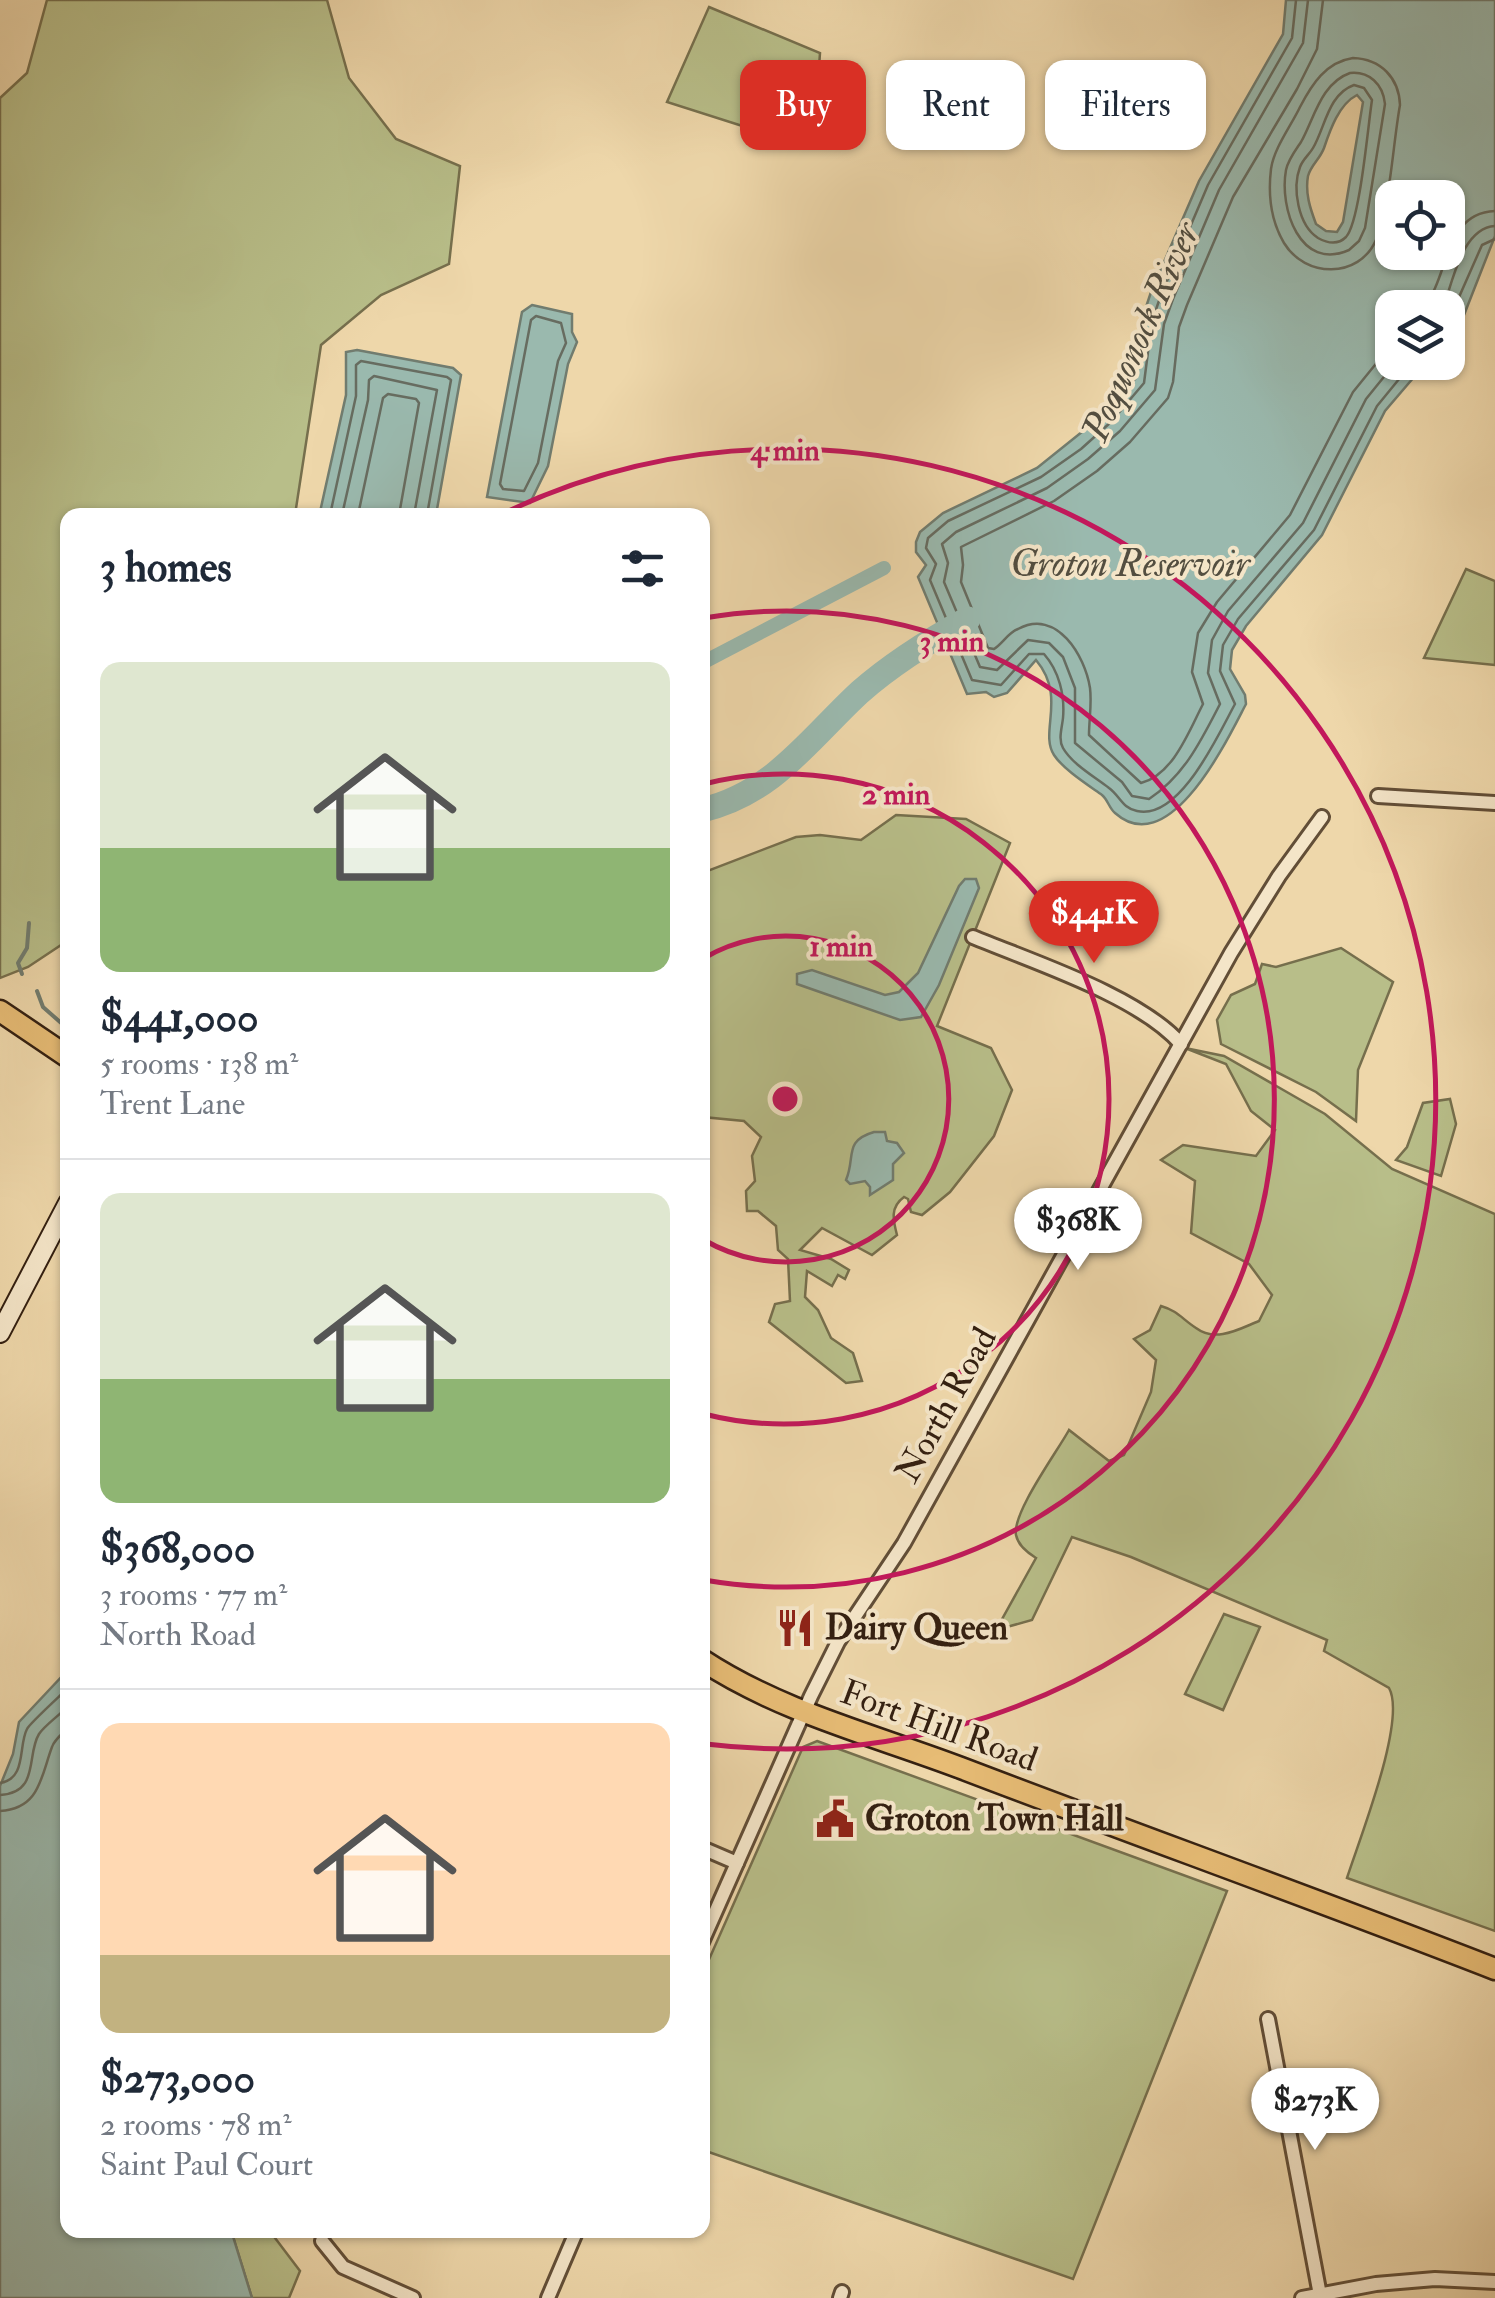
<!DOCTYPE html>
<html lang="en">
<head>
<meta charset="utf-8">
<style>
  :root { --surface:#fff; --page:#f2f2f3; --text:#1f2937; --muted:#747a83; --line:#e0e1e3; --accent:#d93025 }
  body { margin:0; font-family:"IM FELL Double Pica",serif; background:var(--page); color:var(--text); height:100vh; display:flex; flex-direction:column; font-size:38px; white-space:nowrap }
  * { box-sizing:border-box; margin:0 }
  p { font-size:32px; color:var(--muted) }
  .icon { flex:none; width:55px; height:55px; fill:none; stroke:currentColor; stroke-width:2; stroke-linecap:round; stroke-linejoin:round }
  .map { position:relative; flex:1; overflow:hidden }
  .drawer { position:absolute; left:60px; top:508px; width:650px; height:1730px; display:flex; flex-direction:column; background:var(--surface); border-radius:20px; box-shadow:0 2px 8px #0004 }
  .drawer>* { flex:none }
  .top-card { position:absolute; left:740px; top:60px; width:605px; height:90px; display:flex; gap:20px }
  .tools { position:absolute; left:1375px; top:180px; display:grid; gap:20px }
  .tools a { display:grid; place-items:center; width:90px; height:90px; border-radius:20px; background:var(--surface); box-shadow:0 2px 8px #0004; font-size:50px }
  .price { position:absolute; translate:-50% -85px; padding:0 22px; border-radius:35px; background:#fff; color:#222; font-size:32px; line-height:65px; filter:drop-shadow(0 2px 5px #0008) }
  .price::after { content:''; position:absolute; left:50%; top:60px; width:30px; height:22px; margin-left:-15px; background:inherit; clip-path:polygon(0 0,100% 0,50% 100%) }
  .price.selected { background:var(--accent); color:#fff }
  ul { padding:0; list-style:none }
  li { display:grid; align-content:center; gap:20px; height:530px; padding:0 40px }
  li+li { border-top:2px solid var(--line) }
  li span { display:grid; place-items:center; height:310px; border-radius:20px; color:#555 }
  li>.icon { margin-inline-start:auto }
  span .icon { width:180px; height:180px; fill:#fffc; stroke-width:1 }
  li b { font-size:42px }
  h2 { display:flex; justify-content:space-between; align-items:center; height:120px; padding:0 40px; font-size:42px }
  .tag { padding:0 35px; border-radius:20px; background:var(--surface); box-shadow:0 2px 8px #0004; font-size:35px; line-height:90px }
  .tag.selected { background:var(--accent); color:#fff }
  .map>svg:first-child { display:block }
  .green { fill:#b8be89; stroke:#766f4d; stroke-width:2.5 }
  .water { fill:#9ab9ae; stroke:#717c6f; stroke-width:2.5; fill-rule:evenodd }
  .lines { fill:none; stroke-linecap:round; stroke-linejoin:round }
  .shore { stroke:#676c60; stroke-width:2.5 }
  .stream { stroke:#717c6f; stroke-width:4 }
  .canal { stroke:#9ab9ae; stroke-width:14 }
  .river { stroke:#9ab9ae; stroke-width:25 }
  .street-casing { stroke:#624e37; stroke-width:18 }
  .secondary-casing { stroke:#342011; stroke-width:22 }
  .primary-casing { stroke:#342011; stroke-width:25 }
  .street { stroke:#f4e5c8; stroke-width:12 }
  .secondary { stroke:#f4e5c8; stroke-width:18 }
  .primary { stroke:#e7bc75; stroke-width:20 }
  .ring { fill:none; stroke:#c2185b; stroke-width:5 }
  .labels { text-anchor:middle; dominant-baseline:central; stroke-width:8; stroke-linejoin:round; paint-order:stroke }
  .street-label { font-size:35px; fill:#342011; stroke:#f4e5c8 }
  .poi-label { font-size:35px; font-weight:bold; fill:#342011; stroke:#f4e5c8; text-anchor:start }
  .water-label { font-size:38px; font-style:italic; fill:#534e40; stroke:#f4e5c8 }
  .centre { fill:#c2185b; stroke:#f4e5c8; stroke-width:5 }
  .ring-label { font-size:30px; text-anchor:middle; font-weight:bold; fill:#c2185b; stroke:#f4e5c8; stroke-width:8; stroke-linejoin:round; paint-order:stroke }
</style>
</head>
<body>
<div class="map">
<svg width="1495" height="2298" viewBox="0 0 1495 2298">
  <rect width="100%" height="100%" fill="#eed7aa"/>
  <filter id="stains"><feTurbulence type="fractalNoise" baseFrequency=".002" numOctaves="4"/><feColorMatrix values="0 0 0 0 .2 0 0 0 0 .09 0 0 0 0 .02 0 0 0 .5 -.17"/></filter>
  <radialGradient id="worn" r=".72"><stop offset=".6" stop-color="#630" stop-opacity="0"/><stop offset="1" stop-color="#630" stop-opacity=".3"/></radialGradient>
  <g class="green">
    <polygon points="47,0 327,0 349,78 396,139 460,166 449,264 381,295 321,345 295,515 68,515 67,941 28,967 0,978 0,98 27,73"/>
    <polygon points="709,7 820,53 818,81 799,144 667,102"/>
    <polygon points="1466,569 1495,581 1495,665 1424,658"/>
    <path d="M 896,815 L 966,819 L 1010,843 L 937,1026 L 991,1048 L 1012,1090 L 994,1136 L 950,1192 L 922,1215 L 911,1212 L 908,1199 L 904,1197 C 890,1207 893,1220 897,1235 L 872,1255 L 822,1228 L 800,1250 L 831,1259 L 849,1270 L 845,1279 L 838,1275 L 832,1286 L 807,1271 L 805,1297 L 818,1310 L 831,1338 L 853,1353 L 862,1381 L 846,1383 L 769,1322 L 775,1304 L 790,1301 L 788,1259 L 778,1250 L 776,1226 L 758,1211 L 747,1211 L 746,1191 L 755,1181 L 752,1156 L 761,1137 L 744,1121 L 703,1117 L 702,873 L 796,837 L 820,835 L 861,840 Z"/>
    <polygon points="1341,948 1393,982 1358,1070 1356,1121 1316,1092 1221,1044 1217,1020 1231,995 1255,984 1262,964 1276,967"/>
    <path d="M 1185,1048 L 1224,1056 L 1325,1114 L 1392,1169 L 1495,1214 L 1495,1931 L 1347,1878 C 1359,1840 1407,1720 1389,1688 L 1324,1651 L 1327,1640 L 1131,1557 L 1072,1537 L 1032,1620 L 996,1630 L 1036,1558 C 1028,1553 1018,1546 1016,1535 C 1012,1513 1057,1452 1069,1430 L 1109,1461 L 1124,1455 L 1151,1392 L 1156,1360 L 1134,1339 L 1150,1330 L 1161,1306 C 1178,1311 1182,1319 1196,1328 C 1216,1343 1239,1329 1259,1321 L 1272,1295 L 1249,1264 L 1191,1233 L 1195,1181 L 1161,1160 L 1183,1145 L 1256,1156 L 1275,1130 L 1251,1111 L 1226,1064 Z"/>
    <polygon points="1450,1099 1456,1124 1441,1176 1396,1160 1407,1147 1423,1103"/>
    <polygon points="1224,1614 1260,1627 1223,1710 1185,1694"/>
    <polygon points="817,1741 1227,1891 1073,2279 703,2150 703,1973 803,1747"/>
    <polygon points="231,2230 269,2230 300,2271 289,2298 252,2298"/>
  </g>
  <g class="water">
    <path d="M 1286,0 L 1495,0 L 1495,236 L 1462,320 L 1448,337 L 1448,308 L 1392,308 L 1392,362 L 1426,363 L 1385,411 L 1322,535 L 1246,626 L 1232,650 L 1230,669 L 1245,695 L 1246,704 C 1228,738 1170,862 1115,813 C 1109,808 1108,800 1102,795 C 1088,785 1063,769 1054,755 C 1039,732 1067,697 1036,660 L 1007,693 L 994,697 L 986,692 L 967,694 L 918,577 L 926,565 L 916,552 L 916,542 L 920,532 L 943,513 L 1037,468 L 1103,415 L 1136,378 L 1142,319 L 1151,292 L 1199,181 L 1283,34 ZM 1357,95 L 1363,102 L 1343,222 L 1337,232 L 1326,231 L 1316,224 C 1310,208 1305,193 1308,176 C 1311,165 1320,159 1324,148 C 1330,130 1339,104 1357,95 ZM 1392,198 L 1448,198 L 1448,252 L 1392,252 Z"/>
    <polygon points="532,305 572,314 572,332 577,342 568,364 548,466 530,503 487,497 522,312"/>
    <polygon points="357,350 453,368 461,375 436,515 323,515 320,512 346,395 346,352"/>
    <polygon points="965,879 976,879 979,888 939,985 921,1017 900,1020 797,984 797,974 812,970 885,995 899,992 918,973 959,886"/>
    <path d="M 874,1132 L 885,1132 L 887,1141 L 897,1143 L 904,1153 L 893,1164 L 893,1180 L 870,1195 L 870,1187 L 865,1181 L 850,1184 L 846,1180 C 856,1157 843,1141 874,1132 Z"/>
    <polygon points="67,1671 68,2230 231,2230 252,2298 0,2298 0,1786 13,1754 19,1722"/>
  </g>
  <g class="lines">
    <g class="shore">
      <path d="M 1296,0 L 1292,38 L 1208,185 L 1161,295 L 1152,321 L 1144,383 L 1111,422 L 1081,449 L 1041,477 L 948,521 L 928,538 L 926,548 L 936,564 L 930,580 L 972,680 L 1001,685 L 1029,654 L 1044,654 C 1059,671 1065,695 1063,718 C 1062,728 1058,739 1063,748 C 1072,764 1095,777 1109,788 C 1120,796 1122,808 1137,811 C 1180,821 1219,733 1235,704 L 1220,671 L 1223,645 L 1238,619 L 1314,530 L 1377,406 L 1413,362"/>
      <path d="M 1308,0 L 1303,43 L 1219,190 L 1173,299 L 1164,324 L 1155,390 L 1120,431 L 1088,459 L 1047,488 L 956,532 L 942,544 L 948,563 L 944,582 L 980,667 L 997,670 L 1028,640 L 1049,643 L 1063,657 L 1075,688 L 1075,743 L 1122,782 L 1132,796 L 1149,799 C 1184,776 1201,741 1220,704 L 1208,673 L 1212,640 L 1228,611 L 1303,523 L 1366,399 L 1396,362"/>
      <path d="M 1323,0 L 1317,49 L 1297,89 L 1233,197 L 1187,305 L 1179,327 L 1173,382 L 1168,398 L 1130,442 L 1097,471 L 1054,501 L 961,547 L 963,565 L 961,582 L 988,648 L 994,649 C 1003,643 1008,633 1018,629 C 1057,608 1085,656 1090,688 C 1092,704 1089,720 1089,735 L 1141,783 C 1173,775 1189,731 1203,704 L 1192,672 L 1198,633 L 1217,602 L 1290,515 L 1353,392 L 1392,344"/>
      <path d="M 1353,58 C 1381,59 1399,78 1400,105 C 1393,143 1390,207 1376,240 C 1359,279 1305,278 1284,243 C 1271,221 1268,194 1271,169 C 1274,148 1291,126 1300,107 C 1312,84 1326,62 1353,58 Z"/>
      <path d="M 1350,73 C 1369,71 1383,84 1385,104 L 1365,228 L 1359,241 L 1349,250 C 1300,272 1279,208 1286,170 C 1288,160 1295,151 1301,142 C 1314,119 1321,83 1350,73 Z"/>
      <path d="M 1354,85 L 1364,88 L 1372,100 C 1368,125 1360,222 1346,237 C 1338,245 1327,243 1318,238 C 1298,225 1292,188 1300,167 C 1303,159 1309,155 1313,148 C 1325,128 1328,94 1354,85 Z"/>
      <path d="M 1423,308 C 1450,277 1443,213 1495,211"/>
      <path d="M 1443,308 C 1453,281 1462,228 1495,226"/>
      <polygon points="536,316 561,323 566,343 558,361 538,463 524,491 503,489 500,484 531,320"/>
      <polyline points="1448,322 1482,245 1495,239"/>
      <polyline points="330,515 356,396 356,365 361,361 447,377 451,380 427,515"/>
      <polyline points="342,515 368,400 369,380 374,376 437,390 414,515"/>
      <polyline points="358,515 383,398 388,394 416,399 419,403 399,515"/>
      <path d="M 0,1783 C 27,1779 18,1746 27,1729 C 29,1724 61,1695 68,1688"/>
      <path d="M 0,1795 C 40,1793 26,1755 39,1734 C 45,1725 60,1715 68,1706"/>
      <path d="M 0,1811 C 40,1809 41,1776 52,1747 C 54,1740 62,1734 68,1728"/>
    </g>
    <g class="stream">
      <polyline points="22,974 18,963 27,948 29,923"/>
      <polyline points="37,991 43,1007 68,1029"/>
    </g>
    <polyline class="canal" points="702,663 884,568"/>
    <path class="river" d="M 702,810 C 773,794 810,738 860,692 C 893,663 930,640 968,619"/>
    <g class="street-casing">
      <g id="street">
        <polyline points="1378,796 1495,803"/>
        <path d="M 973,937 C 1033,962 1139,996 1181,1044"/>
        <polyline points="702,1848 737,1863"/>
        <polyline points="702,1942 811,1696 838,1642 904,1543 1231,953 1279,876 1322,817"/>
        <polyline points="1268,2019 1320,2295"/>
        <polyline points="322,2241 343,2267 413,2298"/>
        <polyline points="548,2298 577,2230"/>
        <polyline points="840,2298 842,2292"/>
        <polyline points="1302,2298 1376,2284 1435,2279 1495,2282"/>
      </g>
    </g>
    <g class="secondary-casing">
      <polyline id="secondary" points="0,1333 68,1203"/>
    </g>
    <g class="primary-casing">
      <g id="primary">
        <polyline points="0,1011 68,1057"/>
        <path d="M 702,1660 C 781,1712 874,1735 961,1768 C 1139,1836 1318,1900 1495,1969"/>
      </g>
    </g>
    <use href="#street" class="street"/>
    <use href="#secondary" class="secondary"/>
    <use href="#primary" class="primary"/>
  </g>
  <g class="ring">
    <path d="M704 958A163 163 0 1 1 704 1240"/>
    <path d="M704 784A325 325 0 1 1 704 1414"/>
    <path d="M704 618A488 488 0 1 1 704 1580"/>
    <path d="M500 515A650 650 0 1 1 706 1744"/>
  </g>
  <defs>
    <g id="restaurant-bare" transform="scale(3)"><path d="M-5-6h1v4h1v-4h1v4h1v-4h1v5L-1.5 .5V6h-2V.5L-5-1ZM5-6V6H3V1.5H1.5Q1.5-4 5-6Z" fill="#8f2418" stroke="#f4e5c8" stroke-width="2.5" paint-order="stroke"/></g>
    <g id="civic-bare" transform="scale(3)"><path d="M-.6-6.5H3V-4.5H.6V-3L4-1V1h2V6H-6V1h2V-1L-.6-3ZM-1.2 2.5V6h2.4V2.5Z" fill="#8f2418" stroke="#f4e5c8" stroke-width="2.5" paint-order="stroke"/></g>
  </defs>
  <g fill-rule="evenodd">
    <use href="#restaurant-bare" x="795" y="1628"/>
    <use href="#civic-bare" x="835" y="1819"/>
  </g>
  <g class="labels">
    <g class="street-label">
      <text transform="translate(946 1405) rotate(-61)">North Road</text>
      <text transform="translate(939 1726) rotate(20)">Fort Hill Road</text>
    </g>
    <g class="poi-label">
      <text x="825" y="1628">Dairy Queen</text>
      <text x="865" y="1819">Groton Town Hall</text>
    </g>
    <g class="water-label">
      <text transform="translate(1141 332) rotate(-66)">Poquonock River</text>
      <text x="1130" y="564">Groton Reservoir</text>
    </g>
  </g>
  <circle cx="785" cy="1099" r="15" class="centre"/>
  <g class="ring-label">
    <text x="785" y="460">4 min</text>
    <text x="952" y="651">3 min</text>
    <text x="896" y="804">2 min</text>
    <text x="841" y="956">1 min</text>
  </g>
  <rect width="100%" height="100%" filter="url(#stains)"/>
  <rect width="100%" height="100%" fill="url(#worn)"/>
</svg>
<div class="tools">
<a><svg class="icon" aria-label="locate" viewBox="0 0 24 24"><circle cx="12" cy="12" r="6"/><path d="M12 2v4M12 18v4M2 12h4M18 12h4"/></svg></a>
<a><svg class="icon" aria-label="layers" viewBox="0 0 24 24"><path d="M12 4l9 5-9 5-9-5zM3 14l9 5 9-5"/></svg></a>
</div>
<b class="price selected" style="left:1094px;top:966px">$441K</b>
<b class="price" style="left:1078px;top:1273px">$368K</b>
<b class="price" style="left:1315px;top:2153px">$273K</b>
<div class="top-card">
<a class="tag selected">Buy</a>
<a class="tag">Rent</a>
<a class="tag">Filters</a>
</div>
<section class="drawer">
<h2>3 homes<svg class="icon" aria-label="filters" viewBox="0 0 24 24"><path d="M4 7h16M4 17h16"/><circle cx="9" cy="7" r="2"/><circle cx="15" cy="17" r="2"/></svg></h2>
<ul>
<li><span style="background:linear-gradient(#dfe7d0 60%,#8fb573 0)"><svg class="icon" aria-label="home" viewBox="0 0 24 24"><path d="M3 11l9-7 9 7M6 9v11h12V9"/></svg></span><div><b>$441,000</b><p>5 rooms · 138 m²</p><p>Trent Lane</p></div></li>
<li><span style="background:linear-gradient(#dfe7d0 60%,#8fb573 0)"><svg class="icon" aria-label="home" viewBox="0 0 24 24"><path d="M3 11l9-7 9 7M6 9v11h12V9"/></svg></span><div><b>$368,000</b><p>3 rooms · 77 m²</p><p>North Road</p></div></li>
<li><span style="background:linear-gradient(#ffd9b3 75%,#c2b280 0)"><svg class="icon" aria-label="home" viewBox="0 0 24 24"><path d="M3 11l9-7 9 7M6 9v11h12V9"/></svg></span><div><b>$273,000</b><p>2 rooms · 78 m²</p><p>Saint Paul Court</p></div></li>
</ul>
</section>
</div>
</body>
</html>
